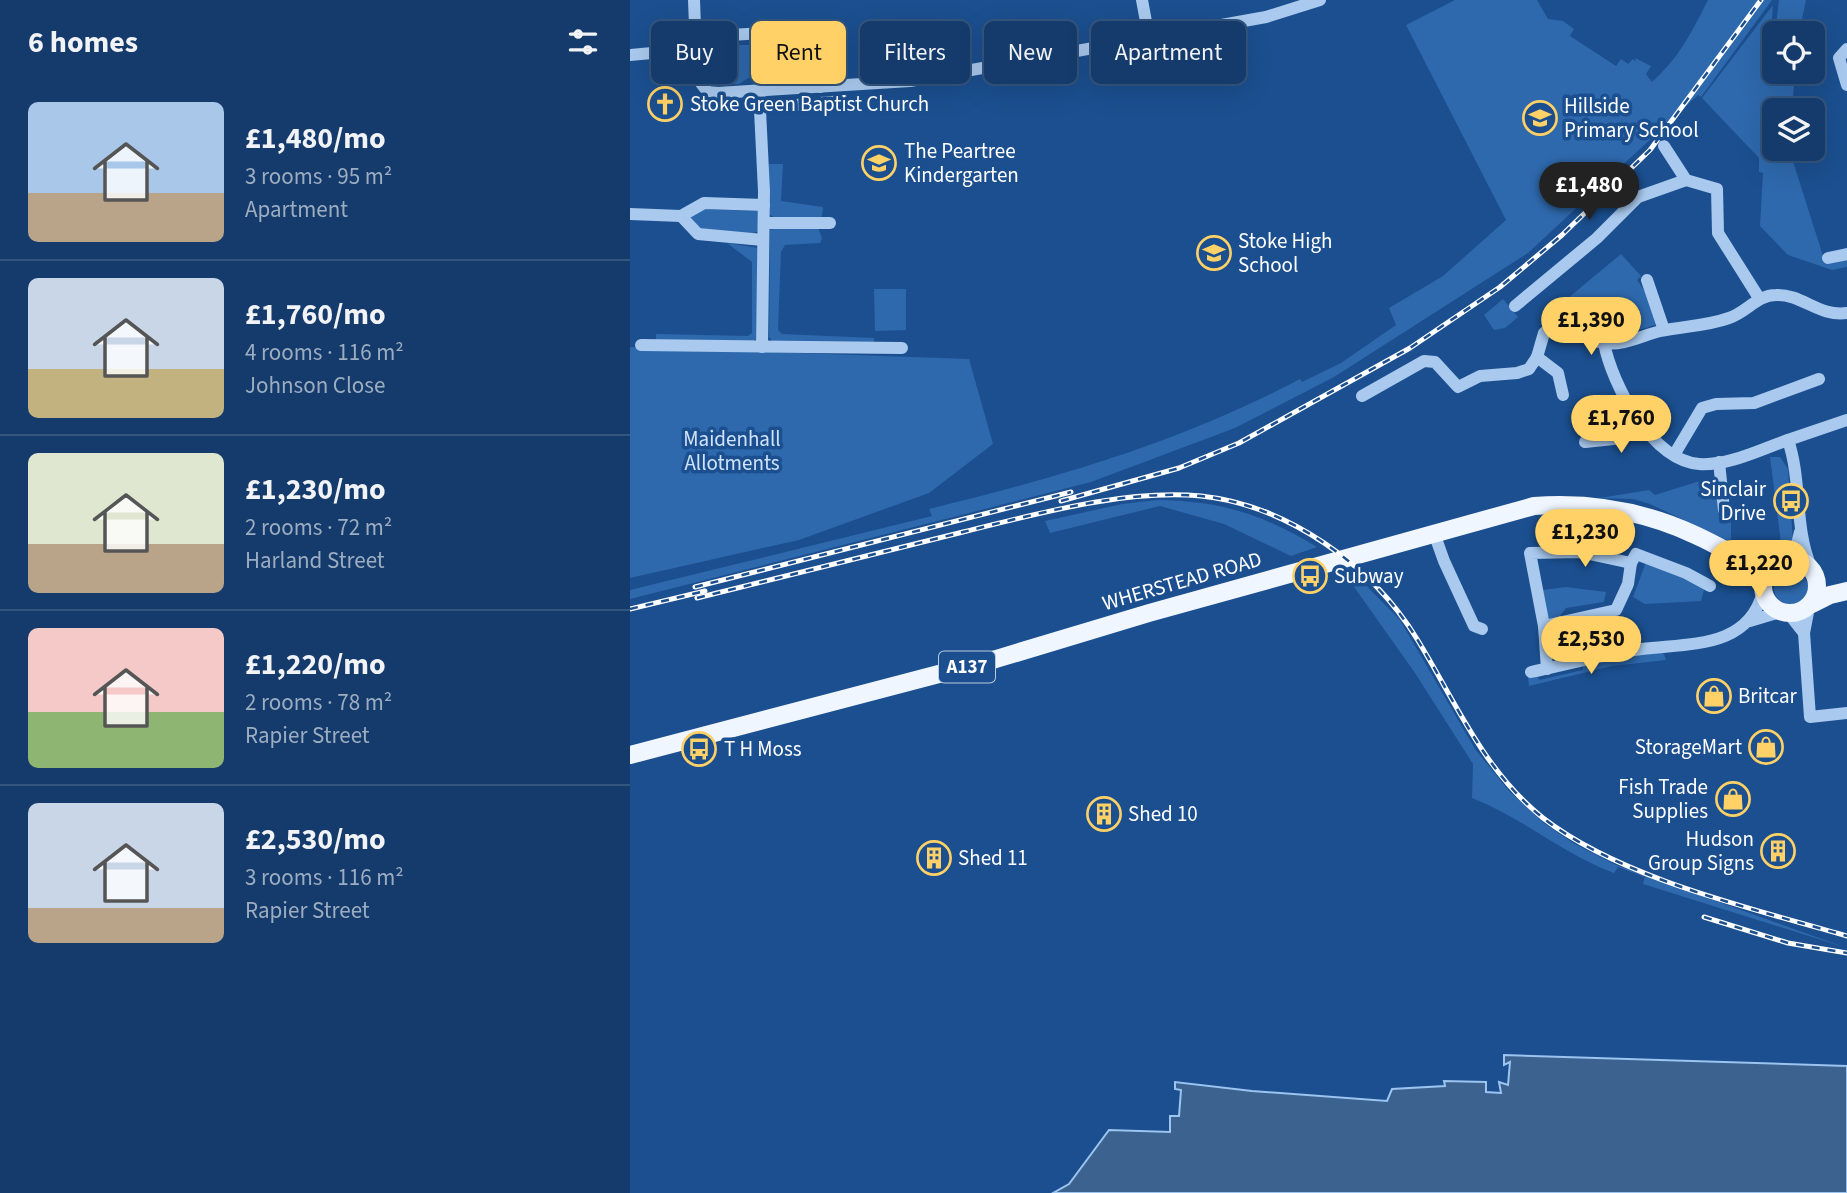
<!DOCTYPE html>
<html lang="en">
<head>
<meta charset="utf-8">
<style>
  :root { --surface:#143b6b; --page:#214673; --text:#f1f3f6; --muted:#9dadc1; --line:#33557e; --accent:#ffd166 }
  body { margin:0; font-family:"Source Sans 3",sans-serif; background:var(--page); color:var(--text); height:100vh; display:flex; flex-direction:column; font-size:26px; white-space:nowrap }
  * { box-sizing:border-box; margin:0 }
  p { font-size:23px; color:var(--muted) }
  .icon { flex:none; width:38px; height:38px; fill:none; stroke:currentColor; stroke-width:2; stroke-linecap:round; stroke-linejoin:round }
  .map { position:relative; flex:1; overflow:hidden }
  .panel { display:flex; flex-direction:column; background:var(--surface); width:630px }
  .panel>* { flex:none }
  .hud { position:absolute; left:21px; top:21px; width:665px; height:63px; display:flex; gap:14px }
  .controls { position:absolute; left:1132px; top:21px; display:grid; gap:14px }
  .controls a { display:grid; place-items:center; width:63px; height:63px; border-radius:10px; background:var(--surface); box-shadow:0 7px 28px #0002,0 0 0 2px var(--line); font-size:35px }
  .price { position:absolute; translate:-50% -60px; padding:0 16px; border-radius:24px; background:var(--accent); color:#111; font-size:23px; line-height:46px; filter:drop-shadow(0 2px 4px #0008) }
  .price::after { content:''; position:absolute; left:50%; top:42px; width:21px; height:16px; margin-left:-10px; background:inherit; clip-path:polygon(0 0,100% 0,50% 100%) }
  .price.current { background:#222; color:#fff }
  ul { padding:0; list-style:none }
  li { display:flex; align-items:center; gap:21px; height:175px; padding:0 28px }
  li+li { border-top:2px solid var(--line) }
  li span { display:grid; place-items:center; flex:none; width:196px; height:140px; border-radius:10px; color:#555 }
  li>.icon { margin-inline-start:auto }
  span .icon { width:84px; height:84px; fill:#fffc; stroke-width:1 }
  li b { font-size:30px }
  h2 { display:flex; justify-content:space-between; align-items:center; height:84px; padding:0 28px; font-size:30px }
  .tag { padding:0 24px; border-radius:10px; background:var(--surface); box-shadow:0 7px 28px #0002,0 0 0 2px var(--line); font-size:24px; line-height:63px }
  .tag.current { background:var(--accent); color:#111 }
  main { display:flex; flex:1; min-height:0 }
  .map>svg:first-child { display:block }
  .green { fill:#2e69ad }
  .water { fill:#3c6290; stroke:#9cc4f0; stroke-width:2 }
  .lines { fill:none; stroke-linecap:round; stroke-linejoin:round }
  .minor { stroke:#a9c9ee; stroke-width:12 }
  .major { stroke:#f0f6ff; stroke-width:18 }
  .rail-casing { stroke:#fff; stroke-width:5 }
  .rail { stroke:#1b4f8f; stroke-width:2.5; stroke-dasharray:8; stroke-linecap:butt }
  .labels { text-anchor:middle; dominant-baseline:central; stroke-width:7; stroke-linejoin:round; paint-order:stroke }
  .shield { fill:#1b4f8f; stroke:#bbcadd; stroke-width:2 }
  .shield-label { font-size:19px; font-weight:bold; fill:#fff }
  .poi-label { font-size:21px; fill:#fff; stroke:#1b4f8f; text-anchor:start }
  .park-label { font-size:21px; fill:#cfe3fa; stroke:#1b4f8f }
  .street-label { font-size:21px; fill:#fff; stroke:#1b4f8f }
</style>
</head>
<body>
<main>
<section class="panel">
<h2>6 homes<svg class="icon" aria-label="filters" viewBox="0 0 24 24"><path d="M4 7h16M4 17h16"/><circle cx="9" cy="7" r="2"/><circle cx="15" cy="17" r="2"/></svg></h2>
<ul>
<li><span style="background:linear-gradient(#a9c7e8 65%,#b9a48a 0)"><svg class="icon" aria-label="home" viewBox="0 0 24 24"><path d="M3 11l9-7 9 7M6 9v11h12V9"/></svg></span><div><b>£1,480/mo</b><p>3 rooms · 95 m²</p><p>Apartment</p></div></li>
<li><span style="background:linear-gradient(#c9d6e8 65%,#c2b280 0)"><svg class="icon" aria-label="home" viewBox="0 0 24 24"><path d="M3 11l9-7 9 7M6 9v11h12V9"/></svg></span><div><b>£1,760/mo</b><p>4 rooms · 116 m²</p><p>Johnson Close</p></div></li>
<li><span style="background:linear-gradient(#dfe7d0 65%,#b9a48a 0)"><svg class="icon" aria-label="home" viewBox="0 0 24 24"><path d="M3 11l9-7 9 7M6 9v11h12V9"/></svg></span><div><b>£1,230/mo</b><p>2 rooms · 72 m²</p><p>Harland Street</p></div></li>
<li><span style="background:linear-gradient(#f6c9c9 60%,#8fb573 0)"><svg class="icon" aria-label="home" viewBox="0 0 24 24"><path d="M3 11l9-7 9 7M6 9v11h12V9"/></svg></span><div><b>£1,220/mo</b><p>2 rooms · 78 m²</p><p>Rapier Street</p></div></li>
<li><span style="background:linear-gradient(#c9d6e8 75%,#b9a48a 0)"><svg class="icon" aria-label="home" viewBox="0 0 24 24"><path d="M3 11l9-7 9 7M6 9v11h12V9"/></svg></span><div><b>£2,530/mo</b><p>3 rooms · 116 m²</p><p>Rapier Street</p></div></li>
</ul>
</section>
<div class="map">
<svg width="1217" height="1193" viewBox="0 0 1217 1193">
  <rect width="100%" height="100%" fill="#1b4f8f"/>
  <g class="green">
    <path d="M 825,0 L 907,0 L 918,19 L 933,21 L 944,29 L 940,36 L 986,66 L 991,59 L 998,64 L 1003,59 L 1006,62 L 1005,58 L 1021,66 L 1016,74 L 1022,82 C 1050,57 1062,31 1078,0 L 1142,0 L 1071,97 L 1068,95 L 898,253 L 704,377 L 605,428 L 461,482 L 0,599 L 0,590 L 302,516 L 299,509 C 430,477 550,442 670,379 L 672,382 L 711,363 L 766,325 L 759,308 L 813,276 L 876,220 L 776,25 Z"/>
    <polygon points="1149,0 1176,0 1169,33 1145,33"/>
    <polygon points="1143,5 1137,86 1144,36 1144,72 1165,72 1162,110 1144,110 1144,149 1159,149 1195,262 1217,258 1217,267 1202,270 1158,255 1130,226 1133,173 1129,172 1129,158 1072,98"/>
    <path d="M 154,37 C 159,37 166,37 171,39 C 186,46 183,70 174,79 L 123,75 L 109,84 L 86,84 L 79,77 L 76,44 L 99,40 L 100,45 L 126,45 L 127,38 Z"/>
    <path d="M 139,164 L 153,164 L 151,201 L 193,207 L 192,216 C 182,224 151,222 140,215 Z"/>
    <polygon points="71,209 128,211 130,231 119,234 70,229 60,219 64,212"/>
    <polygon points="146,227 188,228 192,238 190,243 155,245 151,252 148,330 152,334 244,338 244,346 143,342 139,337 140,230"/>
    <polygon points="97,243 129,248 126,339 120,343 26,342 26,334 118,336 122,333 122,262"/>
    <path d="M 991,254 L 1011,276 L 1007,280 L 1019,297 L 1028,324 C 973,342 972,336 920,313 Z"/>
    <polygon points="244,289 276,289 276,330 245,331"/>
    <polygon points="873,299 888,317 875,328 864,330 854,315"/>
    <polygon points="0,347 339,359 363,444 299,493 169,540 0,578"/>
    <polygon points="1140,457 1150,457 1158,469 1163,542 1159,549 1152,551"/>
    <polygon points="1076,479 1086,485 1089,517 1101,516 1101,542 1020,504 1003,499 970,498 1019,490 1025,495"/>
    <path d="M 527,500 C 592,501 632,514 687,547 L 661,556 L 594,524 L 530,506 L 420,533 L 415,521 L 492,504 Z"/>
    <polygon points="1016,562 1075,586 1071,601 1015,604 1003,597"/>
    <path d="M 717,566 L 770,620 L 845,749 L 879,791 L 914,823 L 943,843 L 986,865 L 1217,948 L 1013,884 L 1015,877 L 988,867 L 984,873 C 933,854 893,818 842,798 L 843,764 L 785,673 L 710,567 Z"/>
    <circle cx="1161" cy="588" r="17"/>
    <polygon points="936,587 976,592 974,602 936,608 927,620 917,619 912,590"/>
    <polygon points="1028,652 1034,654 1036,660 982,666 899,686 898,677 907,675 909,680 953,670 953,666"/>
  </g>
  <polygon class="water" points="874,1055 1217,1066 1217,1193 423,1193 439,1184 479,1130 540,1132 540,1116 549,1116 551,1090 545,1089 545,1082 622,1091 757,1101 762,1089 815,1086 814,1081 856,1082 856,1092 871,1093 869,1082 878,1085 880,1062 874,1065"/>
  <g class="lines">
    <g class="minor">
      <polyline points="64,0 67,78 78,92 88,93 280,81 636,17 690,0"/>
      <polyline points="512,0 519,38"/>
      <polyline points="66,37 169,31 179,34 187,49 190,87"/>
      <polyline points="1217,49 1209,58 1217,85"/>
      <polyline points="0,55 66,49"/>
      <polyline points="129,90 134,191 132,347"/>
      <polyline points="130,108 214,101"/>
      <polyline points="1034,146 1056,180 1087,189 1088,233 1129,298"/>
      <polyline points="0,214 51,216"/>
      <polyline points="134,223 200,223"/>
      <polyline points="133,240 68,234 51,216 74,203 134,205"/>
      <polyline points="1198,258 1217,254"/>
      <polyline points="1017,280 1034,330"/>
      <polyline points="885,306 967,238 1008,197 1056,180"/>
      <path d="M 974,343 C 982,384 1021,460 1069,464 C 1099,466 1131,449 1158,440"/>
      <polyline points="11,345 272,348"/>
      <polyline points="907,357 928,373 933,395"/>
      <path d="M 732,396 L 794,361 L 805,362 L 828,387 L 850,376 L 887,373 L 899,369 L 907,357 L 914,333 L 924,325 C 941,329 956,340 974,343 C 995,346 1012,335 1031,331 C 1054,326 1077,326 1099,318 C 1117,312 1127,295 1146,295 C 1172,294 1189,317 1217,313"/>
      <polyline points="955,442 993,438 1013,425"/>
      <polyline points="1044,455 1072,408 1086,404 1124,403 1189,379"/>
      <polyline points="1089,462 1094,510"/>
      <polyline points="804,533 814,561 844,626 852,629"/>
      <polyline points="1156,559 1166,548 1170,532"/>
      <path d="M 1181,567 C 1164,527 1172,481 1158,440 L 1217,420"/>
      <polyline points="1159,614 1174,633 1179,607"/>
      <polyline points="1120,621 1150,612"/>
      <polyline points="914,626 986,610 998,584 1001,563"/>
      <polyline points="1174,633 1180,717 1217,713"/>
      <polyline points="917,669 914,626 900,553 950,552 1001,563 1006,554 1056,573 1080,586"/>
      <path d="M 901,672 C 938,664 975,654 1012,649 C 1059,643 1118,649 1133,592"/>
    </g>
    <g class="major">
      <circle cx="1160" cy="586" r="27"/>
      <polyline points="1182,604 1200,595 1217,591"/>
      <path d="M 0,755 L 366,659 L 519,613 L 904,506 C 959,502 1013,511 1063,534 C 1091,546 1113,564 1144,564"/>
    </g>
    <g class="rail-casing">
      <g id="rail">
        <polyline points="431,501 549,468 609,443 780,348 870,287 932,235 1020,150 1131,0"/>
        <polyline points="65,587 441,492"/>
        <path d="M 67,598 C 156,576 245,554 333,532 C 407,514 494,489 571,496 C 657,505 742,565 787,639 C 826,702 853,770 913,818 C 992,879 1121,908 1217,936"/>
        <polyline points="0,609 75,591"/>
        <polyline points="1074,917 1158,943 1217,953"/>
      </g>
    </g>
    <use href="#rail" class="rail"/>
  </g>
  <defs>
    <g id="church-ring" transform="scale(1.75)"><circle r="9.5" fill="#1b4f8f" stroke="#ffd166" stroke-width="1.5"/><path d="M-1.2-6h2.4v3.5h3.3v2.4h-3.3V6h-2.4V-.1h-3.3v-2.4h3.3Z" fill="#ffd166"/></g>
    <g id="school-ring" transform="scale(1.75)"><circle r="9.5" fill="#1b4f8f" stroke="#ffd166" stroke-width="1.5"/><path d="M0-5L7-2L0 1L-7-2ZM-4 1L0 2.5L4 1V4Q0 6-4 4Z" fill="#ffd166"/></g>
    <g id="bus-ring" transform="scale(1.75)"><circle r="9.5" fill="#1b4f8f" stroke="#ffd166" stroke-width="1.5"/><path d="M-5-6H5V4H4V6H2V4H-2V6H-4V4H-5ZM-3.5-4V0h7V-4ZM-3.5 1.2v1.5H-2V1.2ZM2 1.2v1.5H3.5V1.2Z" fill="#ffd166"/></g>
    <g id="shop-ring" transform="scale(1.75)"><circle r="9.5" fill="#1b4f8f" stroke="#ffd166" stroke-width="1.5"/><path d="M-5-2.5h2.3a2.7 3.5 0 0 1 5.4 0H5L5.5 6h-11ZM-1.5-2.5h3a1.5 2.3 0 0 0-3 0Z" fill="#ffd166"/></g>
    <g id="building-ring" transform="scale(1.75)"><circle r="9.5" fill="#1b4f8f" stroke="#ffd166" stroke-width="1.5"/><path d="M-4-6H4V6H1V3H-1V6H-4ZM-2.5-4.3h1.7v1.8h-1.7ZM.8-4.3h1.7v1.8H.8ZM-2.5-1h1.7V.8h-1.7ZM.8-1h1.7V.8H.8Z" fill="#ffd166"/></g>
  </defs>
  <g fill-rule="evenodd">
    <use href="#church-ring" x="35" y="104"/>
    <use href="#school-ring" x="910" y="118"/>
    <use href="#school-ring" x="249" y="163"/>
    <use href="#school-ring" x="584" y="253"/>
    <use href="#bus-ring" x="1161" y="501"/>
    <use href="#bus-ring" x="680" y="576"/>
    <use href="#shop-ring" x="1084" y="696"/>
    <use href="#shop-ring" x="1136" y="747"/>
    <use href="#bus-ring" x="69" y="749"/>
    <use href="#shop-ring" x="1103" y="799"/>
    <use href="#building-ring" x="474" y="814"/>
    <use href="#building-ring" x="1148" y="851"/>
    <use href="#building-ring" x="304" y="858"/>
  </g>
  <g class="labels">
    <rect class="shield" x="309" y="651.5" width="56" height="31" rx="5"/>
    <g class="shield-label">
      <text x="337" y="667">A137</text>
    </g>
    <g class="poi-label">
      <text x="60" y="104">Stoke Green Baptist Church</text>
      <text x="934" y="106">Hillside<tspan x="934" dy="24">Primary School</tspan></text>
      <text x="274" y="151">The Peartree<tspan x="274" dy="24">Kindergarten</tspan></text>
      <text x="608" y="241">Stoke High<tspan x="608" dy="24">School</tspan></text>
      <text x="1136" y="489" text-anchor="end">Sinclair<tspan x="1136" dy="24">Drive</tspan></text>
      <text x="704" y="576">Subway</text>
      <text x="1108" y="696">Britcar</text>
      <text x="1112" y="747" text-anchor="end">StorageMart</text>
      <text x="94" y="749">T H Moss</text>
      <text x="1078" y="787" text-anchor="end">Fish Trade<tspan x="1078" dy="24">Supplies</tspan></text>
      <text x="498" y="814">Shed 10</text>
      <text x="1124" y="839" text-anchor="end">Hudson<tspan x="1124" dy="24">Group Signs</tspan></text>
      <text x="328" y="858">Shed 11</text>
    </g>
    <g class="park-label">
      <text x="102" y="439">Maidenhall<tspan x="102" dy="24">Allotments</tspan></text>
    </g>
    <g class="street-label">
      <text transform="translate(552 581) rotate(-16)">WHERSTEAD ROAD</text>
    </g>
  </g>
</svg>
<div class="controls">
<a><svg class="icon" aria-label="locate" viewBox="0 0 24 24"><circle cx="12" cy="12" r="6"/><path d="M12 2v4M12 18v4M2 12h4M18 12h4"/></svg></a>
<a><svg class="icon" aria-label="layers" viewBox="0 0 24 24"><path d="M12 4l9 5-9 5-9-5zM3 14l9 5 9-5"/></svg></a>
</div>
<b class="price current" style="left:959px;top:222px">£1,480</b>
<b class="price" style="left:961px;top:357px">£1,390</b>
<b class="price" style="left:991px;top:455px">£1,760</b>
<b class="price" style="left:955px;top:569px">£1,230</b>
<b class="price" style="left:1129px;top:600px">£1,220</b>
<b class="price" style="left:961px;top:676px">£2,530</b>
<div class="hud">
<a class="tag">Buy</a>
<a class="tag current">Rent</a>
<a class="tag">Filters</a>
<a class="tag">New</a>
<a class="tag">Apartment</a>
</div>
</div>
</main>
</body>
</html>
